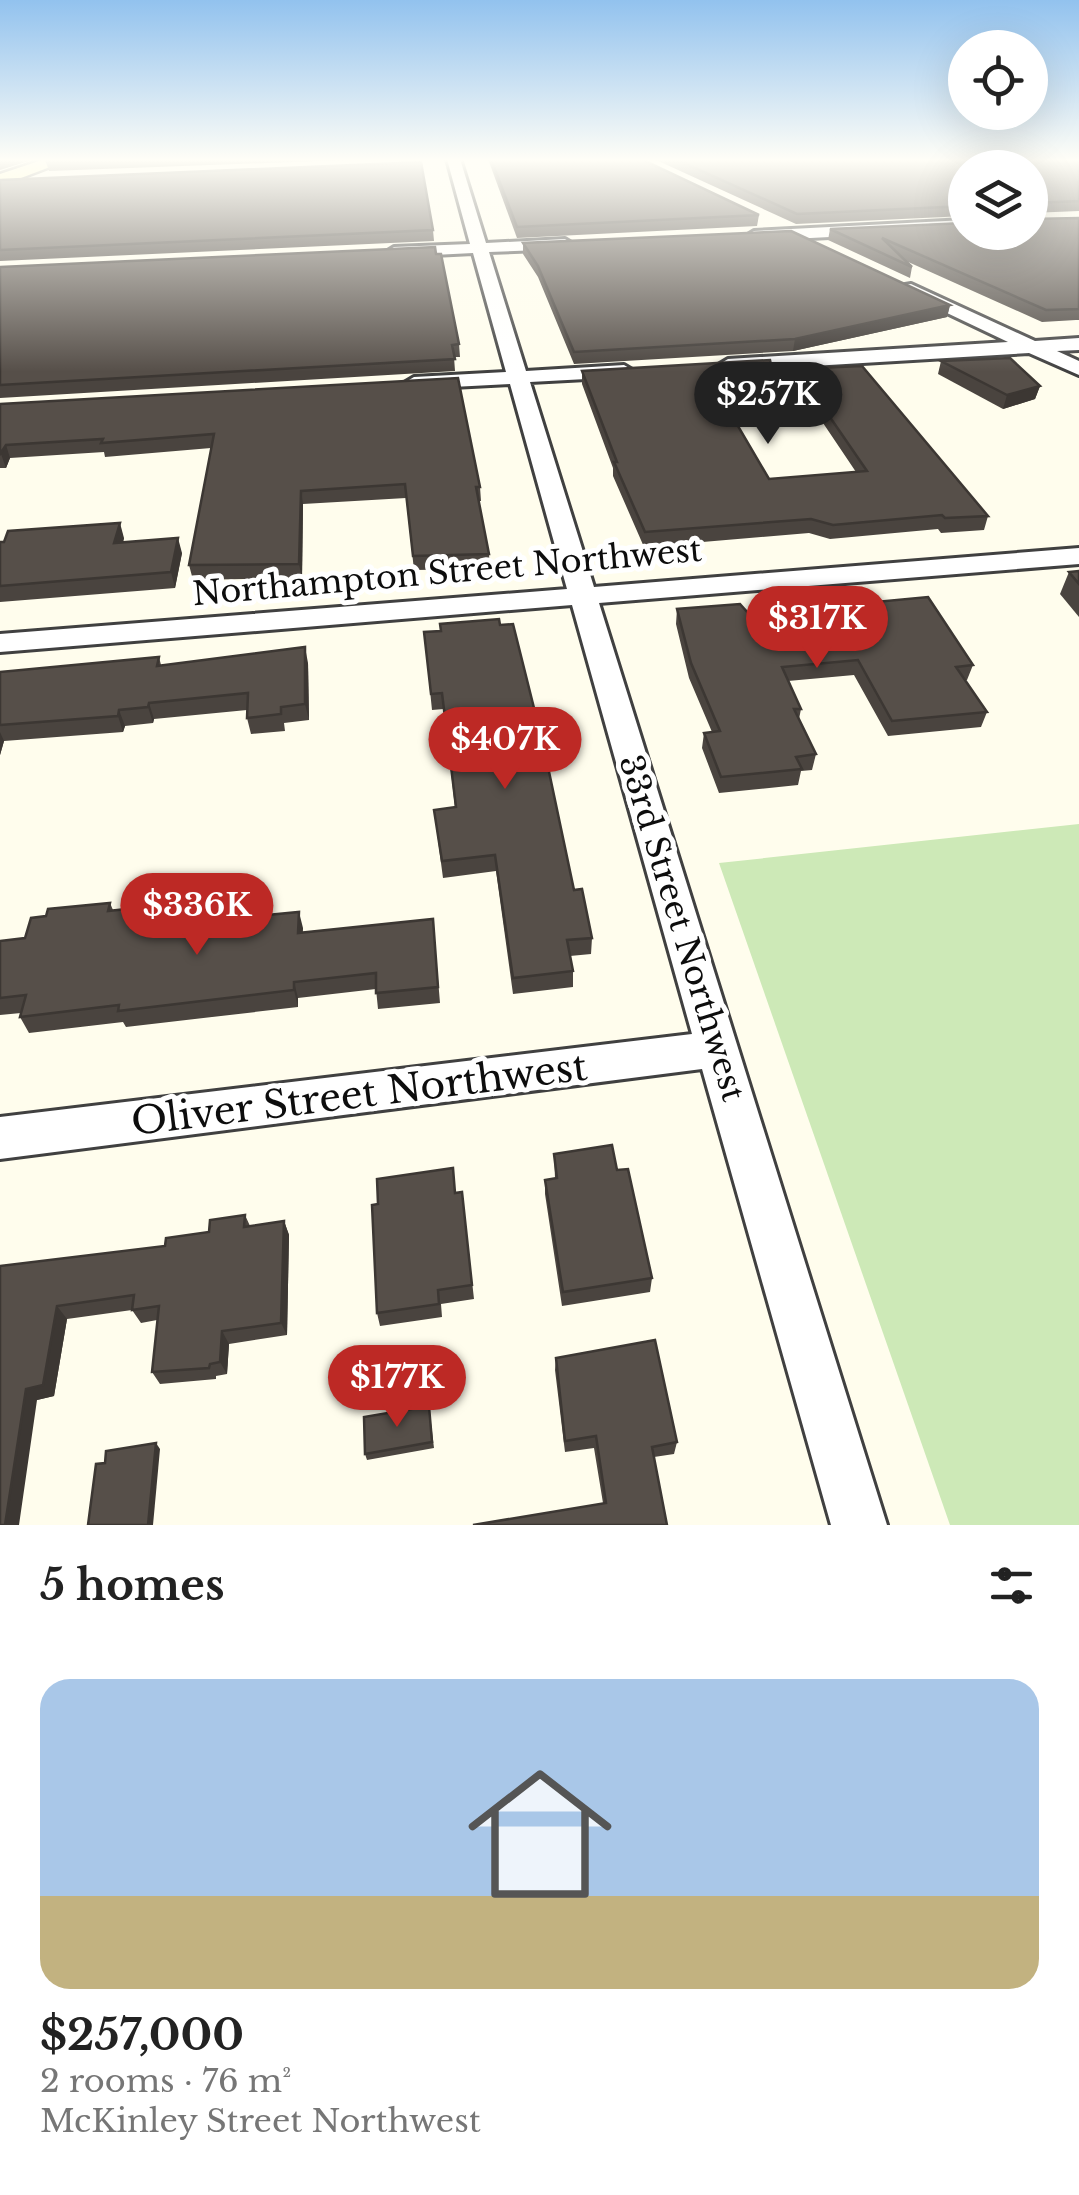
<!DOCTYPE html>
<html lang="en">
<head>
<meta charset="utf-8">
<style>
  :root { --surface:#fff; --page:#f6f6f6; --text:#222; --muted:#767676; --line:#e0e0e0; --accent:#bd2925 }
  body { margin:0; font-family:"Libre Baskerville",serif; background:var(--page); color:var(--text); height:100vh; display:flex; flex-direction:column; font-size:38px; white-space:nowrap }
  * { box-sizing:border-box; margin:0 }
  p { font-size:32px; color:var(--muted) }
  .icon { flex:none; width:55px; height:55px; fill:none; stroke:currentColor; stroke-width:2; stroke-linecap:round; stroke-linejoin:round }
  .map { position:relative; height:1525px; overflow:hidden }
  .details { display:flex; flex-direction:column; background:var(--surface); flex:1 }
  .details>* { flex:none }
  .controls { position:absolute; left:948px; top:30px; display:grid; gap:20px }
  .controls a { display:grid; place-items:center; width:100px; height:100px; border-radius:50%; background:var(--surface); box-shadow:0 10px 40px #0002; font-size:50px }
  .price { position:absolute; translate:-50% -85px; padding:0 22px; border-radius:35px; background:var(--accent); color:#fff; font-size:32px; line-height:65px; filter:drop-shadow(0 2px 5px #0008) }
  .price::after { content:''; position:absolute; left:50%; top:60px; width:30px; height:22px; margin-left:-15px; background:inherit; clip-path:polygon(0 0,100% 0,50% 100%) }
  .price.on { background:#222; color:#fff }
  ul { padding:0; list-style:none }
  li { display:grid; align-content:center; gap:20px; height:530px; padding:0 40px }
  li+li { border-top:2px solid var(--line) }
  li span { display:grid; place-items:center; height:310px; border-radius:30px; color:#555 }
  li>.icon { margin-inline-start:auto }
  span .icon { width:180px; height:180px; fill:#fffc; stroke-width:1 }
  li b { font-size:42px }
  h2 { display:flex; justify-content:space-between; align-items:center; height:120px; padding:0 40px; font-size:42px }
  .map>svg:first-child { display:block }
  .green { fill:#cde9b7 }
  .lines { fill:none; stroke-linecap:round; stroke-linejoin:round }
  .street-casing { stroke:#404040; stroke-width:6 }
  .secondary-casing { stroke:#2f2f2f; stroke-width:5 }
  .street { fill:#fff; fill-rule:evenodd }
  .secondary { fill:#fffca8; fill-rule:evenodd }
  .wall { fill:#4a443f; fill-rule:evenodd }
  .shaded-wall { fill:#3c3733 }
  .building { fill:#564f49; stroke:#3c3733; stroke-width:2.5; fill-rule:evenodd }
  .labels { text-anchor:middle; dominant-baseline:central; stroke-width:10; stroke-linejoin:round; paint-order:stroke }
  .street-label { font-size:32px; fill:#0d0d0d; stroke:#fff }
  .near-street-label { font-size:38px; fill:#0d0d0d; stroke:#fff }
</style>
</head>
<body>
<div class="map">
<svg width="1079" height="1525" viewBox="0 0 1079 1525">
  <rect width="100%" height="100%" fill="#fffded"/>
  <polygon class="green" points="1079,824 1079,1525 950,1525 719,863"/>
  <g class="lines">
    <g class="street-casing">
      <g id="street">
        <polygon points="447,159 460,159 486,243 565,239 573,244 565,249 489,252 526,371 624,365 634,371 624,377 530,382 594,587 1079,548 1079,564 599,603 887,1525 831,1525 702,1069 0,1159 0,1117 692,1034 572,605 0,652 0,634 567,589 510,384 414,389 404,383 414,377 506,372 473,253 394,257 386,252 394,247 470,244"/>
        <polygon points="965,220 965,230 754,241 746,236 754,231"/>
        <polygon points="911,284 1035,341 1079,338 1079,350 1057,351 1079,361 1079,375 1029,353 728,371 718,365 728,359 1008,342 905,293 905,285"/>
      </g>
    </g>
    <g class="secondary-casing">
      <polygon id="secondary" points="45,159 71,159 0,186 0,174"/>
    </g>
    <use href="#street" class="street"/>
    <use href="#secondary" class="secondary"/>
  </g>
  <g class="wall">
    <polygon points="53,159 373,159 49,171 46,162"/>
    <polygon points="488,159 641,159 759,215 757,226 517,238"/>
    <polygon points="654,159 1079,159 1079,211 1030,213 965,168 965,216 796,224"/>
    <polygon points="0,180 433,230 434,241 0,261"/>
    <polygon points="1079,218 1079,320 1076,320 1042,322 906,261 912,267 910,278 828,240 830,229 1030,219"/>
    <polygon points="523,243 950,305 947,317 793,351 574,364 538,277 523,254"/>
    <polygon points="0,267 459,344 460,357 454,357 455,371 0,398"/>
    <polygon points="941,361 1040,386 1035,399 1003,409 938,374"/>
    <path d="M 772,370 L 988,516 L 984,530 L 941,533 L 938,529 L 830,539 L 809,533 L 644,547 L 613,476 L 613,468 L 582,384 L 582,371 ZM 800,413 L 805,420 L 821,420 L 856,472 L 769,479 L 732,417 Z"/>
    <polygon points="458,378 480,487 481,501 479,501 489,554 490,569 414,570 406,498 303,504 302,578 193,580 189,565 211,448 105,457 104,452 10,458 6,468 0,468 0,404"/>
    <polygon points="124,538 123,542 182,553 175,588 0,602 0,542"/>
    <polygon points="1079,571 1079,617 1060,594 1069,572"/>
    <polygon points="677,609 749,614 973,665 967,680 965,680 987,712 981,727 888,736 854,675 788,681 801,709 799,719 816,754 812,770 801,771 798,785 719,793 702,748 704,733 712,732 689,678 676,624"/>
    <polygon points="424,632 574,890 592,938 591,954 570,956 573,971 573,987 513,994 496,871 443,878 434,810 455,808 444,709 432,710"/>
    <polygon points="159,657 161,665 308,663 309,720 284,723 285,731 251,734 247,718 247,710 154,719 153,723 125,726 123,732 4,741 0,755 0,672"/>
    <polygon points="192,902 198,922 303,928 302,932 433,919 440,1003 378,1009 376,989 298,998 298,1007 126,1027 123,1022 29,1033 20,1017 21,1013 0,1015 0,941 25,938 46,916 110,903 113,910"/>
    <polygon points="554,1154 617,1170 652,1278 650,1292 562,1306 545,1194 545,1180 555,1178"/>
    <polygon points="462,1192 474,1299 441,1304 442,1317 380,1326 377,1313 455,1193"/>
    <polygon points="245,1215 250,1226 284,1221 289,1235 287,1335 229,1344 227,1374 216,1376 216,1379 160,1384 152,1372 157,1320 141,1323 132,1310 67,1319 54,1396 37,1400 0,1266 165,1246 209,1232"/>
    <polygon points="556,1358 677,1442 674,1454 654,1457 667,1525 603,1503 594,1448 565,1452 555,1370"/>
    <polygon points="429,1406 434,1448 367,1460 365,1454"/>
  </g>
  <g class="shaded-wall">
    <polygon points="3,159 35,159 0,170 0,160"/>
    <polygon points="950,305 947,317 793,351 795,339"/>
    <polygon points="1040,386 1035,399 1003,409 1007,395"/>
    <polygon points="6,445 10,458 6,468 1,454"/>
    <polygon points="301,491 303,504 302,578 299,564"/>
    <polygon points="120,523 124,538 119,558 114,543"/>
    <polygon points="178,538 182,553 175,588 171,572"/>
    <polygon points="305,647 308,663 309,720 305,704"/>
    <polygon points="149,703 154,719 153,723 148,707"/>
    <polygon points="119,710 125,726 123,732 118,716"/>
    <polygon points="0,732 4,741 0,755"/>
    <polygon points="192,902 201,931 190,916"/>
    <polygon points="299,912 303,928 302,949 298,933"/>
    <polygon points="294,982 298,998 298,1007 294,990"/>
    <polygon points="284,1221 289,1235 287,1335 281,1323"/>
    <polygon points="57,1306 67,1319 54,1396 37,1400 19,1525 5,1525 26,1389"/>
    <polygon points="222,1331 229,1344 227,1374 220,1362"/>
    <polygon points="156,1443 160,1449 153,1525 148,1525"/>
  </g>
  <g class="building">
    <polygon points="53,159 128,159 46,162"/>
    <polygon points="491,159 641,159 759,215 517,227"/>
    <polygon points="675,159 1079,159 1079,201 1033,203 1030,206 1030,168 965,168 965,206 797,214"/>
    <polygon points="421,162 433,230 0,250 0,180"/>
    <polygon points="1030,215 1030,219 1079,218 1079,309 1046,310 882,238 912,267 830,229 965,223 965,232 1030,232"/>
    <polygon points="791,231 950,305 795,339 574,352 538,266 523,243"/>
    <polygon points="435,247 436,254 441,254 459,344 452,345 455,359 0,385 0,267"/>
    <polygon points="1010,358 1040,386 1007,395 941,361"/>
    <path d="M 770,360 L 772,370 L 862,366 L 988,516 L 945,518 L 942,515 L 833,525 L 811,519 L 645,532 L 614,462 L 617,462 L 582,371 ZM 802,400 L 807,407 L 823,407 L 867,471 L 769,479 L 725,404 Z"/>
    <polygon points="458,378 480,487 476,487 489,554 413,556 405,484 301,491 299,564 189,565 214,434 101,443 103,439 6,445 0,454 0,404"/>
    <polygon points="120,523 114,543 178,538 171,572 0,586 0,542 4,542 8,531"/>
    <polygon points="1079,571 1079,584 1069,572"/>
    <polygon points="928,597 973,665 956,667 987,712 892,721 858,660 782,667 801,709 794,709 816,754 796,757 802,769 721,777 704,733 720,731 691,663 677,609 740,604 749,614"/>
    <polygon points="499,619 500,625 513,624 544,748 574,890 582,889 592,938 567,940 573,971 513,978 495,855 442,861 434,810 456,807 442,693 431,694 424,632 441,631 440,624"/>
    <polygon points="305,647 305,704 281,707 281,714 247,718 248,693 149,703 148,707 119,710 118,716 0,725 0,672 159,657 157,666"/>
    <polygon points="192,902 190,916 196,915 195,922 299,912 298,933 433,919 438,987 376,993 376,973 294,982 294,990 118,1011 119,1005 20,1017 26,995 0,998 0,941 25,938 31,918 46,916 48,909 110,903 108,911"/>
    <polygon points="612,1145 617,1170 628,1169 652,1278 563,1292 545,1180 557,1178 554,1154"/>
    <polygon points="453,1168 455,1193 462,1192 472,1285 438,1290 439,1304 377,1313 372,1205 378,1204 377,1179"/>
    <polygon points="245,1215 244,1227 284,1221 281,1323 222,1331 220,1362 210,1364 209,1368 152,1372 159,1306 132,1310 134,1295 57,1306 43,1385 26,1389 5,1525 0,1525 0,1266 165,1246 166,1238 209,1232 210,1220"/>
    <polygon points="655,1340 677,1442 652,1447 667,1525 473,1525 606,1503 596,1436 565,1441 556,1358"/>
    <polygon points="429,1406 432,1442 365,1454 364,1417"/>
    <polygon points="156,1443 148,1525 88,1525 96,1464 105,1463 106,1451"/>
  </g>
  <linearGradient id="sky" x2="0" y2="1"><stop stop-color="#92c2ee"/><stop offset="0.43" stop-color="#fffef7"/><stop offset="1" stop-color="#fffef7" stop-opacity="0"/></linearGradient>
  <rect width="1079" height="372" fill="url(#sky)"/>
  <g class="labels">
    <g class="street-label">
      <text transform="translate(447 572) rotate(-5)">Northampton Street Northwest</text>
      <text transform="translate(682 928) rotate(73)">33rd Street Northwest</text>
    </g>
    <g class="near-street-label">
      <text transform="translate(359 1094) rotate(-7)">Oliver Street Northwest</text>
    </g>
  </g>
</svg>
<div class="controls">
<a><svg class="icon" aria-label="locate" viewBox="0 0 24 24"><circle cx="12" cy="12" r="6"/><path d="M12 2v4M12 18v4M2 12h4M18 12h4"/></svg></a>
<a><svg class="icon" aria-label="layers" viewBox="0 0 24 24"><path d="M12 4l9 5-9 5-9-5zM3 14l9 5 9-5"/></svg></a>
</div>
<b class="price on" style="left:768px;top:447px">$257K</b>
<b class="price" style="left:817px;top:671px">$317K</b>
<b class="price" style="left:505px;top:792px">$407K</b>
<b class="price" style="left:197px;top:958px">$336K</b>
<b class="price" style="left:397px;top:1430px">$177K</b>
</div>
<section class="details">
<h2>5 homes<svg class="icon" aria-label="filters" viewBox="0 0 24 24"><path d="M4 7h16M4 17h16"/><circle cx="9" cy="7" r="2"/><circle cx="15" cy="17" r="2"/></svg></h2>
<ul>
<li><span style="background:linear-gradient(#a9c7e8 70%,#c2b280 0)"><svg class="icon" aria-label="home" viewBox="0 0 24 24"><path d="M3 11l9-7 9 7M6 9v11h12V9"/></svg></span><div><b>$257,000</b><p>2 rooms · 76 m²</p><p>McKinley Street Northwest</p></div></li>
</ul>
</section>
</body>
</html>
